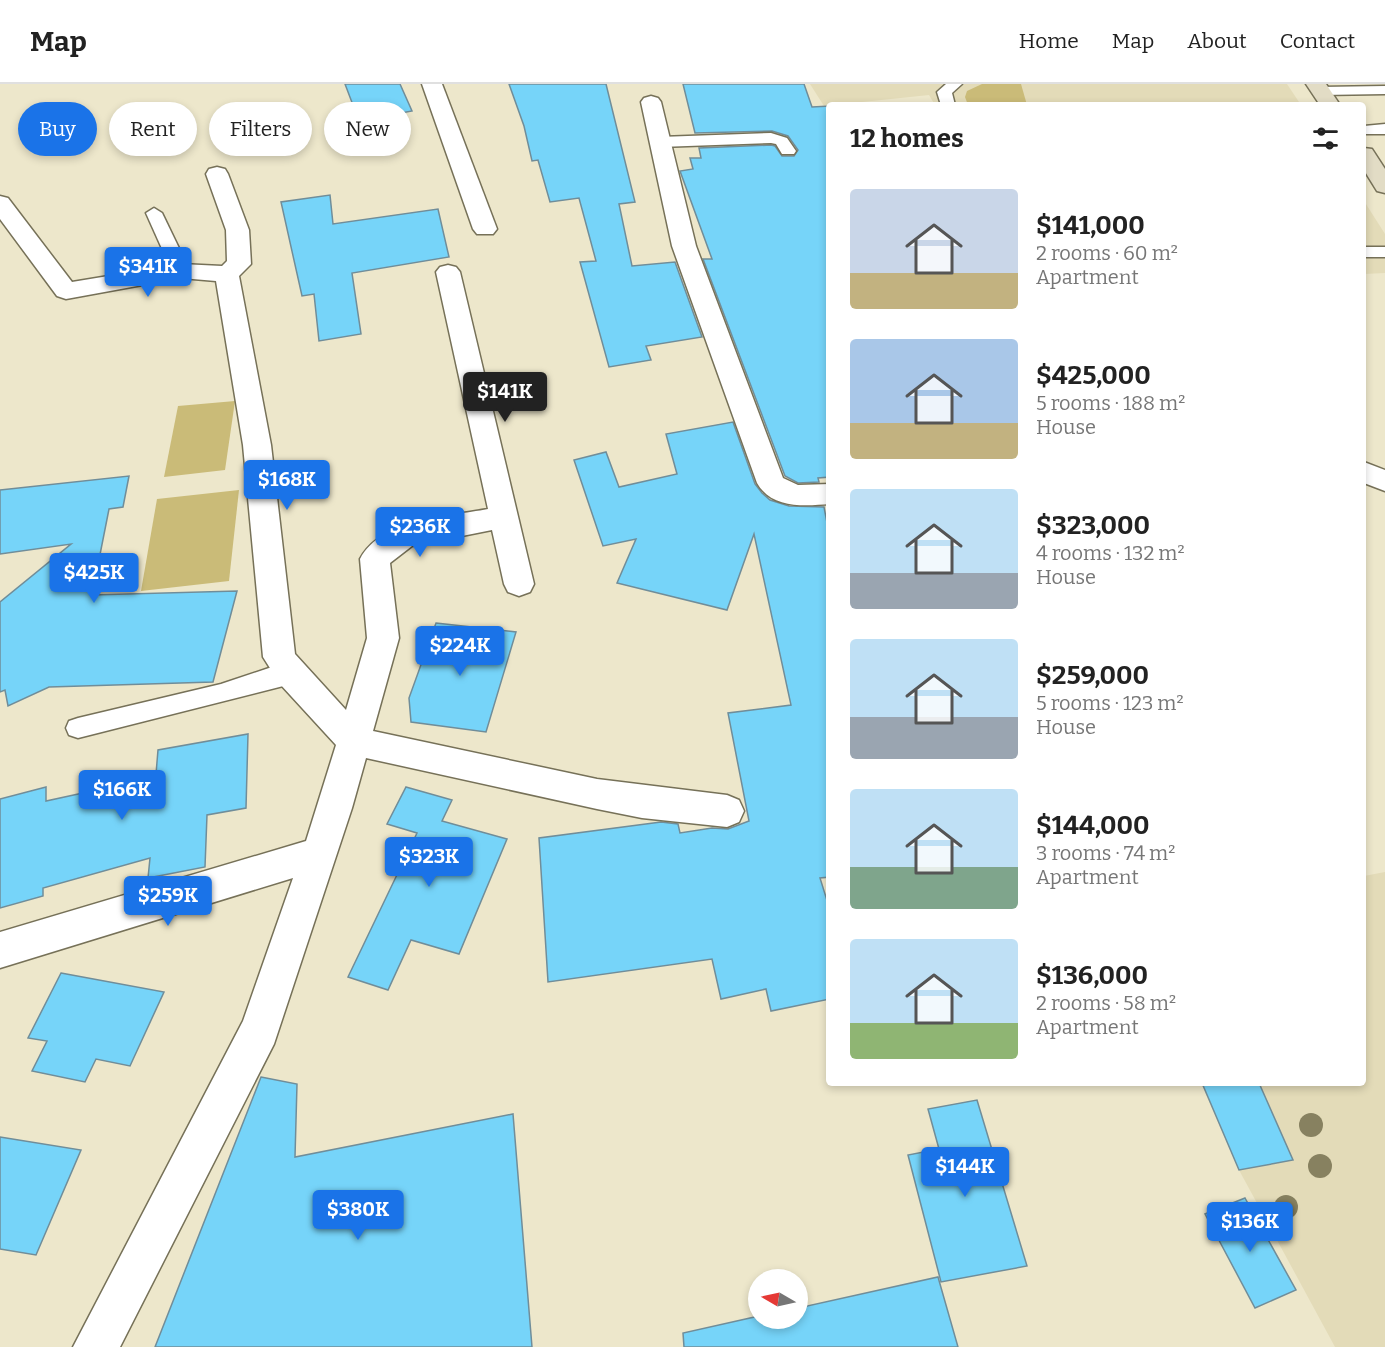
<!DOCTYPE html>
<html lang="en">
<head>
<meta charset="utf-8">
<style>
  :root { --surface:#fff; --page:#f6f6f6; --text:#222; --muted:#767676; --line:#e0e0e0; --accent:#1a73e8 }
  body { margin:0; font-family:Bitter,serif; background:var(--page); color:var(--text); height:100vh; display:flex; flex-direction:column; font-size:22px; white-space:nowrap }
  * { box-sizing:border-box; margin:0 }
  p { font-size:20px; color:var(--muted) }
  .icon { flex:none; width:33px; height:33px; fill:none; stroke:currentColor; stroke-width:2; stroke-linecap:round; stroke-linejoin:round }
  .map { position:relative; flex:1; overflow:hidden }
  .side { position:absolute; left:826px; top:18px; width:540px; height:984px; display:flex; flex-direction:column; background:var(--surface); border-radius:6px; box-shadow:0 3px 9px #0003 }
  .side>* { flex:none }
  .guide { position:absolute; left:18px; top:18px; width:570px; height:54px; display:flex; gap:12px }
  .needle { width:39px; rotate:279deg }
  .controls { position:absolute; left:748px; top:1185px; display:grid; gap:12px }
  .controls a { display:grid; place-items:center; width:60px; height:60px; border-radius:50%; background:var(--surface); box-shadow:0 3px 9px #0003; font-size:30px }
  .price { position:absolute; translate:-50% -51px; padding:0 14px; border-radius:6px; background:var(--accent); color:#fff; font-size:20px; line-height:39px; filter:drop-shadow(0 2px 3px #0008) }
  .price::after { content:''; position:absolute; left:50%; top:36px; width:18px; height:14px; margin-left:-9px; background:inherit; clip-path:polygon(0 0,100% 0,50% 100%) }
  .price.active { background:#222; color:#fff }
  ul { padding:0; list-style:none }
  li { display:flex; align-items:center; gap:18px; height:150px; padding:0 24px }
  li span { display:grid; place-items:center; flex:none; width:168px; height:120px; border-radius:6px; color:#555 }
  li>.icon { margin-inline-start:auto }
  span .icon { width:72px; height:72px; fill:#fffc; stroke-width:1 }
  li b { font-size:26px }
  h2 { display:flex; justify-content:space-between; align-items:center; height:72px; padding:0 24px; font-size:26px }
  .pill { padding:0 21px; border-radius:27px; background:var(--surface); box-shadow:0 3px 9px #0003; font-size:21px; line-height:54px }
  .pill.active { background:var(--accent); color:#fff }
  header { display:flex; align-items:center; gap:36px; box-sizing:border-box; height:84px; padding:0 30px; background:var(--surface); border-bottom:2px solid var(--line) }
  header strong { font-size:28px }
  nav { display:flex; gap:33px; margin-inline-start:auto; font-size:21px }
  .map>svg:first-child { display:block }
  .built { fill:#e3dbb8 }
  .green { fill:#cabb78 }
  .building { fill:#76d4f9; stroke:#708d99; stroke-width:1.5 }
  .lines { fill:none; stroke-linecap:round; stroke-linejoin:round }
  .service-casing { stroke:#767158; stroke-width:3 }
  .minor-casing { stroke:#767158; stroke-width:3 }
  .secondary-casing { stroke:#767158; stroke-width:3 }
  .service { fill:#fff; fill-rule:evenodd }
  .minor { fill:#fff; fill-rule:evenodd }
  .secondary { fill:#e2dcc5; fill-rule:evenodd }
  .tree { fill:#878160 }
</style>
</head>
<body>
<header>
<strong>Map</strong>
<nav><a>Home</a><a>Map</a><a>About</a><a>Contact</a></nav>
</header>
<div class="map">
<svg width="1385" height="1263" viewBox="0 0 1385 1263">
  <rect width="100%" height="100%" fill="#ede7cb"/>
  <g class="built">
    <polygon points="810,0 1287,0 1301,21 935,21 929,11 824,22"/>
    <polygon points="1364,117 1385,150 1385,189 1364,190"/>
    <polygon points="1385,788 1385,1263 1335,1263 1239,1086 1201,999 1364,999 1364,792"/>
  </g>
  <g class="green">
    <polygon points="982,0 1021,0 1027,21 968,21 965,13 967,7"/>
    <polygon points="235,317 225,386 164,393 178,322"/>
    <polygon points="239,406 229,497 141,507 157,415"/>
  </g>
  <g class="building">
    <polygon points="345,0 400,0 412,27 359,37"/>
    <polygon points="509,0 606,0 635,118 619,120 632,182 675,178 702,253 646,262 651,276 609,283 580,178 596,177 579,114 550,118 538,76 532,77 524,42"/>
    <polygon points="683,0 804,0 812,23 830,22 830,393 818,394 819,398 798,399 785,392 703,175 712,175 680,87 693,85 690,74 701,74 699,64 771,61 775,62 782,72 794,72 798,66 788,52 772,47 695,49"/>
    <polygon points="330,111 333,140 438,125 449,173 352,189 361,250 319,257 314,210 302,212 281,118"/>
    <polygon points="733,338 755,400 762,409 770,416 789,422 824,423 830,454 830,793 820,794 830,826 830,915 771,927 766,905 721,915 712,875 548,898 539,754 661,738 678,740 680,749 712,744 728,745 749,737 728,629 791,621 754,450 727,526 617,499 636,455 603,462 574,376 606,368 619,403 677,390 666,350"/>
    <polygon points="129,392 123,423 109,425 92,511 237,507 213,598 49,603 8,622 5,606 0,608 0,518 71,460 0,470 0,406"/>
    <polygon points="436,539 516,548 486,648 411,638 409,614"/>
    <polygon points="248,650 246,724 207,731 205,783 148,794 150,774 43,804 43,812 0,824 0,715 46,703 46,717 92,707 156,690 158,666"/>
    <polygon points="406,703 452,716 442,737 507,755 459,870 411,856 388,906 348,893 417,749 387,740"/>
    <polygon points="61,889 164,908 130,982 96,975 85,998 32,987 47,957 28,954"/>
    <polygon points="261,993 297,1000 295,1073 513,1030 532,1263 155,1263"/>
    <polygon points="1202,999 1259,999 1293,1076 1239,1086"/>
    <polygon points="977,1016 1027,1182 941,1198 908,1071 939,1065 928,1025"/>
    <polygon points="0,1053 81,1066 36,1171 0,1165"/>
    <polygon points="1245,1114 1296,1206 1255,1224 1205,1130"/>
    <polygon points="938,1193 958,1263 684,1263 683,1249 759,1232 759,1234 798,1234 798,1224"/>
  </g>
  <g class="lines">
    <g class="service-casing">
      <g id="service">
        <polygon points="946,0 962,0 952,9 955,21 941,21 937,8"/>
        <polygon points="1385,2 1385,10 1321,11 1314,7 1321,3"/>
        <polygon points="1385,40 1385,50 1364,50 1364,42"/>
        <polygon points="771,49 787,54 796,67 794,70 782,70 776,60 771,59 660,63 652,58 660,53"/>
        <polygon points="154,124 162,129 190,187 187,191 181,192 172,187 146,129"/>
        <rect x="1364" y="163" width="21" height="10"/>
        <polygon points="291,581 299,584 303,591 299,598 78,654 69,651 66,644 69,637 78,634 221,600 272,583"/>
      </g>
    </g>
    <g class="minor-casing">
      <g id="minor">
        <polygon points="422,0 442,0 497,145 493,150 477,150 473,145"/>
        <path d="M 651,12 L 658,14 L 661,18 L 696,162 L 783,394 L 798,401 L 830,400 L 830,420 C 804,422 772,425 757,399 L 672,162 L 641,18 L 644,14 Z"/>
        <path d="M 217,83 L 225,85 L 228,90 L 249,146 L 251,180 L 239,192 L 271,361 L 295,570 L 346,626 L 367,554 L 360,475 C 382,434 447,433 488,425 L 436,188 L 440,183 L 448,181 L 456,183 L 460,188 L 534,500 L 530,508 L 519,512 L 508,508 L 504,500 L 492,446 L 412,462 L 390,479 L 399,554 L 373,647 L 597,695 L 727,711 L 739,716 L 744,727 L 739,738 L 727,743 L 642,734 L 597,725 L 366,674 L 352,724 L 274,960 L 120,1263 L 73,1263 L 243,937 L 293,794 L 0,884 L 0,848 L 306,757 L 336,661 L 280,600 L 263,573 L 243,361 L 216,197 L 181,194 L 66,215 L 57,212 L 0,135 L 0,112 L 8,114 L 72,198 L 181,180 L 222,182 L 227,177 L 226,146 L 206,90 L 209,85 Z"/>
        <polygon points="1364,378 1385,386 1385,407 1364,399"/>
      </g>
    </g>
    <g class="secondary-casing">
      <g id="secondary">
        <polygon points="1306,0 1326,0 1340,21 1320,21"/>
        <polygon points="1364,64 1372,65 1385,85 1385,109 1377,107 1364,86"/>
      </g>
    </g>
    <use href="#service" class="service"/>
    <use href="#minor" class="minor"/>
    <use href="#secondary" class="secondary"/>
  </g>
  <g class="tree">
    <circle cx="1311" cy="1041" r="12"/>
    <circle cx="1320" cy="1082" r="12"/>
    <circle cx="1286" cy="1123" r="12"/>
  </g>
</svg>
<div class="controls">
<a><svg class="needle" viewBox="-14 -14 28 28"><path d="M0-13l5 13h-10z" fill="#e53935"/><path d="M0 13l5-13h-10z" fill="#767676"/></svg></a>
</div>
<b class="price" style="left:148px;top:214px">$341K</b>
<b class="price active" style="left:505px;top:339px">$141K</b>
<b class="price" style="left:287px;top:427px">$168K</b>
<b class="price" style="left:420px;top:474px">$236K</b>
<b class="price" style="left:94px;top:520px">$425K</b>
<b class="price" style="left:460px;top:593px">$224K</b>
<b class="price" style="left:122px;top:737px">$166K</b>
<b class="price" style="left:429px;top:804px">$323K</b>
<b class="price" style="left:168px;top:843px">$259K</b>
<b class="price" style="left:965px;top:1114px">$144K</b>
<b class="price" style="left:358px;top:1157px">$380K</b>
<b class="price" style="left:1250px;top:1169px">$136K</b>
<div class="guide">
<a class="pill active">Buy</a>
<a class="pill">Rent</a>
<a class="pill">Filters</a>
<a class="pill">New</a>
</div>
<section class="side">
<h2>12 homes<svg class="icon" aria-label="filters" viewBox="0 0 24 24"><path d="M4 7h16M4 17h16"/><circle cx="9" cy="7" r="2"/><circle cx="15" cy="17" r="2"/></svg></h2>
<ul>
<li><span style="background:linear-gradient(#c9d6e8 70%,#c2b280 0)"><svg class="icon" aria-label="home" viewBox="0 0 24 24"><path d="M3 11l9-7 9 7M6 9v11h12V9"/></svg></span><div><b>$141,000</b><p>2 rooms · 60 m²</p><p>Apartment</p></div></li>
<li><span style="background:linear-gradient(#a9c7e8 70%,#c2b280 0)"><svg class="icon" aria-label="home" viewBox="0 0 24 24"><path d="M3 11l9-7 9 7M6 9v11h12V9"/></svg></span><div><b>$425,000</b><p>5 rooms · 188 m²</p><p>House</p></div></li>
<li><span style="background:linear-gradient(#bfe0f5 70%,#9aa5b1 0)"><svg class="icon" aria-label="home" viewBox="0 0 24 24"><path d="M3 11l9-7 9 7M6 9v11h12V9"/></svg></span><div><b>$323,000</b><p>4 rooms · 132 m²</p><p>House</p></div></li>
<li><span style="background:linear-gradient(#bfe0f5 65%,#9aa5b1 0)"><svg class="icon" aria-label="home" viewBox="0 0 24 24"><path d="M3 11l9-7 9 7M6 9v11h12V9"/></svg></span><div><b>$259,000</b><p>5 rooms · 123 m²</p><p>House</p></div></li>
<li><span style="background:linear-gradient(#bfe0f5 65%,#7fa58c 0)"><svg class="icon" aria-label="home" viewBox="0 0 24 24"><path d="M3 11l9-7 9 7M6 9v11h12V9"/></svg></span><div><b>$144,000</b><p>3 rooms · 74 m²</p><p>Apartment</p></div></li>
<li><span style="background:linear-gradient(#bfe0f5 70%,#8fb573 0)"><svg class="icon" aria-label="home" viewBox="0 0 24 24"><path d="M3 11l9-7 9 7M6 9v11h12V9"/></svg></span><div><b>$136,000</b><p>2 rooms · 58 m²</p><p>Apartment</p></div></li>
</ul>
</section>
</div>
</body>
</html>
